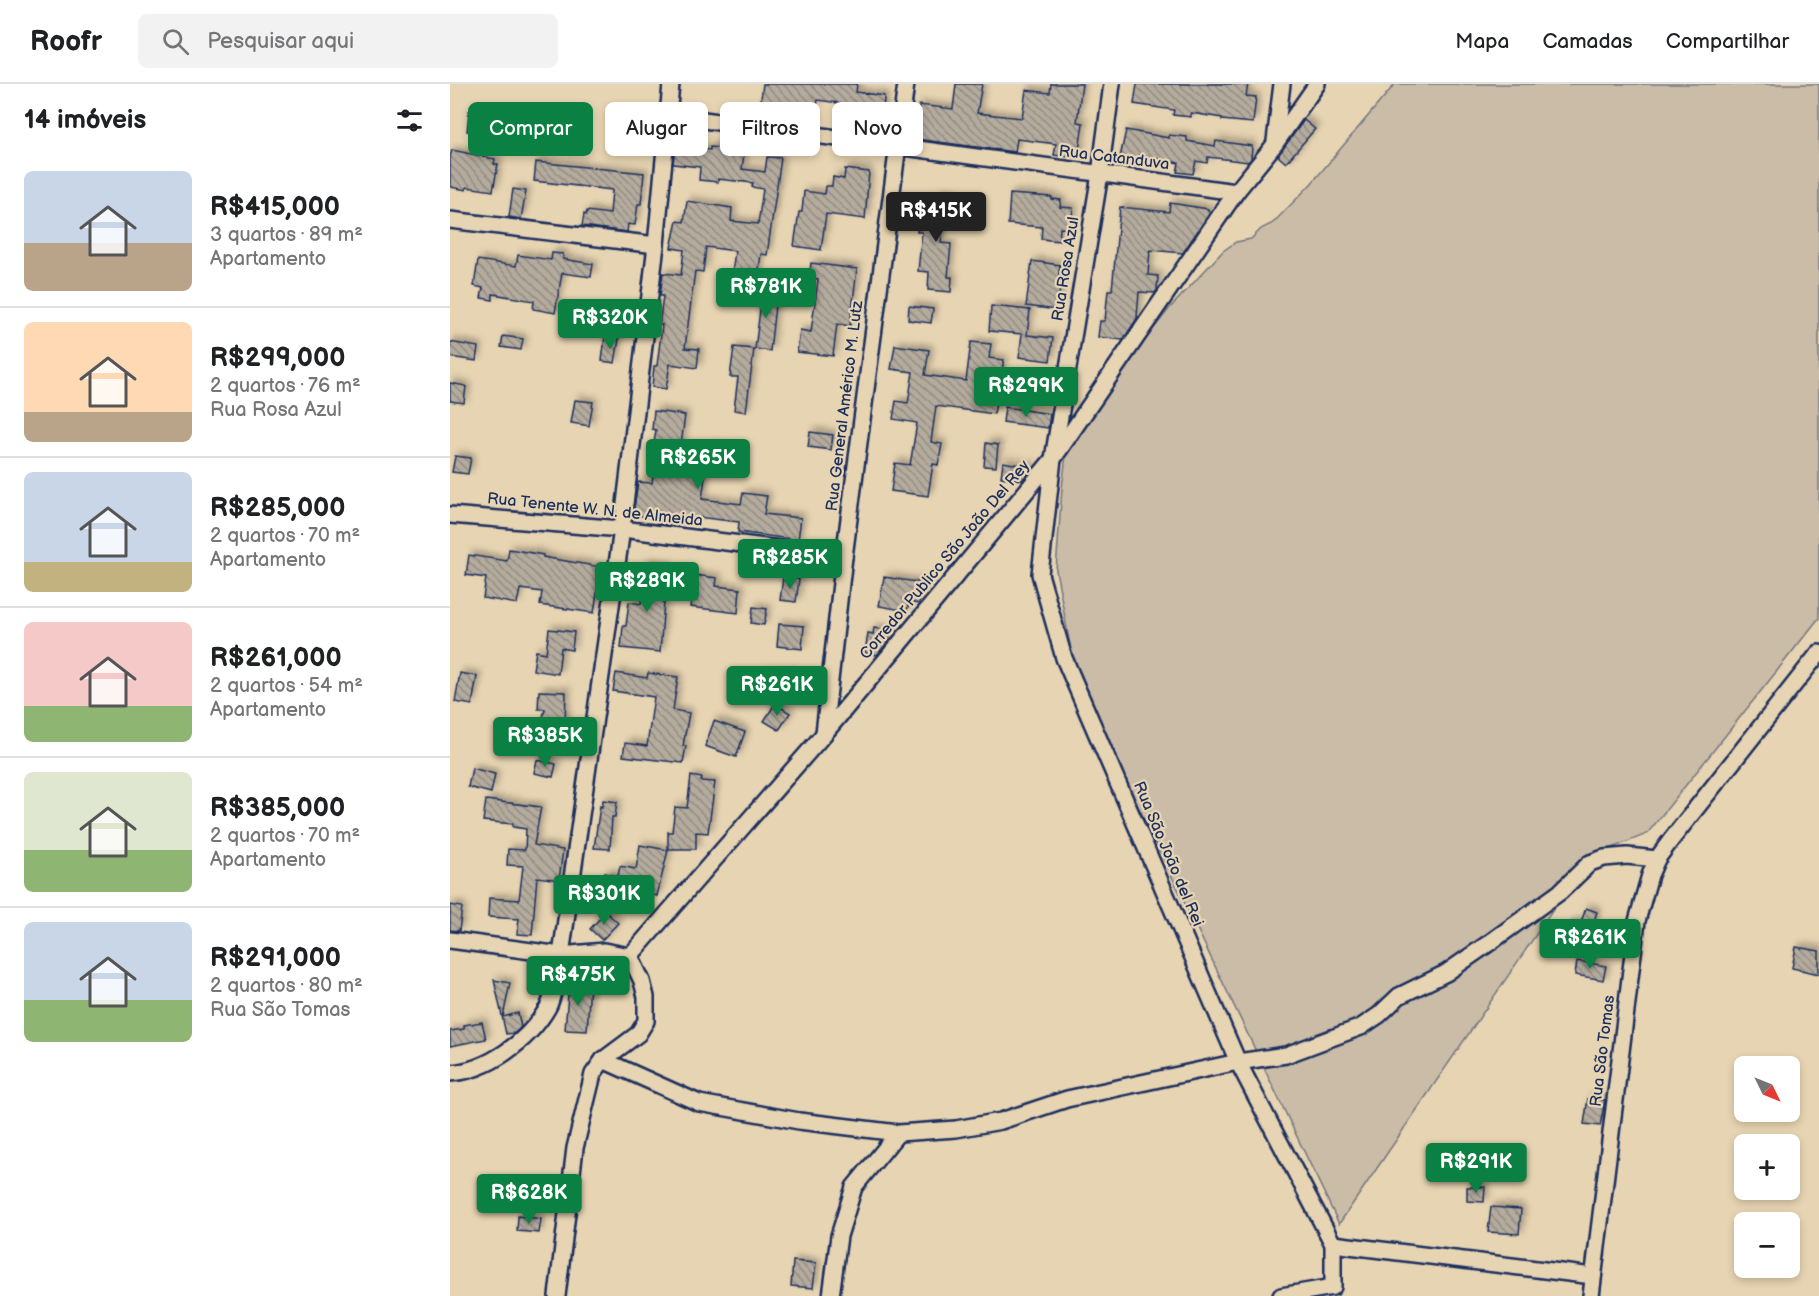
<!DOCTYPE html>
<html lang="pt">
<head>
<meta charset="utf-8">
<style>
  :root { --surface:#fff; --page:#f2f2f2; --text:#202124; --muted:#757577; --line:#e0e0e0; --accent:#0b8043 }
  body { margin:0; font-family:"Balsamiq Sans",sans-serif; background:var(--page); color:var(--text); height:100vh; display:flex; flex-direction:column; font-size:22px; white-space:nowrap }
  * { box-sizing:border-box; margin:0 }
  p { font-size:20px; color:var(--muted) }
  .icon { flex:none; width:33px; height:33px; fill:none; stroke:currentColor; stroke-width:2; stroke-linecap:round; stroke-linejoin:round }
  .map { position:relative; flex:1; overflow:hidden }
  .side { display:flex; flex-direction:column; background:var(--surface); width:450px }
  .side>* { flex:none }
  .banner { position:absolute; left:18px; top:18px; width:570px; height:54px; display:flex; gap:12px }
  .needle { width:39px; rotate:133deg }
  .tools { position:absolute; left:1284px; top:972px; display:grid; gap:12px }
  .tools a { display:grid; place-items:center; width:66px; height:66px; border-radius:9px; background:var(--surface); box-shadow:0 3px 9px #0003; font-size:30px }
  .price { position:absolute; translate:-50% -51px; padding:0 14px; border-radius:6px; background:var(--accent); color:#fff; font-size:20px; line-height:39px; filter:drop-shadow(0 2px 3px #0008) }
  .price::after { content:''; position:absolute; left:50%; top:36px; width:18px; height:14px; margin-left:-9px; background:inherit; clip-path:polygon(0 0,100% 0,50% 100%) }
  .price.on { background:#222; color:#fff }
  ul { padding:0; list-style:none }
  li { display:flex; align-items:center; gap:18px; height:150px; padding:0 24px }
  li+li { border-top:2px solid var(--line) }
  li span { display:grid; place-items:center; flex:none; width:168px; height:120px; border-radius:9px; color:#555 }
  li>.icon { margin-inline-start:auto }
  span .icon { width:72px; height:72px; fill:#fffc; stroke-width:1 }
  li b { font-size:26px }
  h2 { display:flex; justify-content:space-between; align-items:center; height:72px; padding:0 24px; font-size:26px }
  .pill { padding:0 21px; border-radius:9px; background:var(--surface); box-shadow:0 3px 9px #0003; font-size:21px; line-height:54px }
  .pill.on { background:var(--accent); color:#fff }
  header { display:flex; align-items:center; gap:36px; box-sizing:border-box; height:84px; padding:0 30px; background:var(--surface); border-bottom:2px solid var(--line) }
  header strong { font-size:28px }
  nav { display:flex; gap:33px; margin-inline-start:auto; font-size:21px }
  .search { width:420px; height:54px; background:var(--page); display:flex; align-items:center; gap:15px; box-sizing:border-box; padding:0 21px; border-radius:9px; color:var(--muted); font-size:22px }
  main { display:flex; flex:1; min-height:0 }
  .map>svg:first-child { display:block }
  .grass { fill:#cabca6; stroke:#727682; stroke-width:1.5 }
  .building { fill:url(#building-back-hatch); stroke:#1b2f5e; stroke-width:1.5; filter:url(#shadow) }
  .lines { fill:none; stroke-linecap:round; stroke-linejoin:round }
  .street-casing { stroke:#1b2f5e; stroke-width:20 }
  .street { stroke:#e7d4b2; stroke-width:15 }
  .labels { text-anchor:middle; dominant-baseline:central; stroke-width:4.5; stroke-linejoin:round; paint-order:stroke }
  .street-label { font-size:16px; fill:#1b2f5e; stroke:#e7d4b2 }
</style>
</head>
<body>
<header>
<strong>Roofr</strong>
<div class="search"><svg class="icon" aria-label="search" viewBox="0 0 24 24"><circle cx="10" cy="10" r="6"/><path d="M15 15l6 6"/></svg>Pesquisar aqui</div>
<nav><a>Mapa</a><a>Camadas</a><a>Compartilhar</a></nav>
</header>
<main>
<section class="side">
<h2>14 imóveis<svg class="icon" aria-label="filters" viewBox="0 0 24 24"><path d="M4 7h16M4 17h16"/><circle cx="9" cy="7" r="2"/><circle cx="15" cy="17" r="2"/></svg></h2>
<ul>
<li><span style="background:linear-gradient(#c9d6e8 60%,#b9a48a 0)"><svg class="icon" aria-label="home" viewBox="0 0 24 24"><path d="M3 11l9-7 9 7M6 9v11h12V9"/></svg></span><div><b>R$415,000</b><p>3 quartos · 89 m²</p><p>Apartamento</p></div></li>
<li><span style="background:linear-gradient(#ffd9b3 75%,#b9a48a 0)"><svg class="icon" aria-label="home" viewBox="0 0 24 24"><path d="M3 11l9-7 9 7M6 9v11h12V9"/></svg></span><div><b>R$299,000</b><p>2 quartos · 76 m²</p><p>Rua Rosa Azul</p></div></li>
<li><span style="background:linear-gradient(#c9d6e8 75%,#c2b280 0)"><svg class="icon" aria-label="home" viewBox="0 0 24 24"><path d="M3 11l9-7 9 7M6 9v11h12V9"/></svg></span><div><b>R$285,000</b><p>2 quartos · 70 m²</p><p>Apartamento</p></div></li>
<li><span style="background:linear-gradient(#f6c9c9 70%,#8fb573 0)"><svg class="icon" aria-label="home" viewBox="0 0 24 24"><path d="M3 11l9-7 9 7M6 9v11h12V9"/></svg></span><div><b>R$261,000</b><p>2 quartos · 54 m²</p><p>Apartamento</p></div></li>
<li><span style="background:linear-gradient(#dfe7d0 65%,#8fb573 0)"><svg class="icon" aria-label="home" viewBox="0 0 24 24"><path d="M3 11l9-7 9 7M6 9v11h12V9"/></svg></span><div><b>R$385,000</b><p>2 quartos · 70 m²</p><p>Apartamento</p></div></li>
<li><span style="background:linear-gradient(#c9d6e8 65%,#8fb573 0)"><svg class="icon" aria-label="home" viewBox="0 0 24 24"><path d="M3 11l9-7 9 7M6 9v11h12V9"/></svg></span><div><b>R$291,000</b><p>2 quartos · 80 m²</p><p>Rua São Tomas</p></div></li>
</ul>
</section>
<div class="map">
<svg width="1369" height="1212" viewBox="0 0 1369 1212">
  <defs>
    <pattern id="building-back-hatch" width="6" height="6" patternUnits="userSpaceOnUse" patternTransform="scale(1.5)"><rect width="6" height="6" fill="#b4ab9d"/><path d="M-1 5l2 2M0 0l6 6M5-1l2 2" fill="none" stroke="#928c83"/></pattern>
    <filter id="shadow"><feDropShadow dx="4" dy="-4" stdDeviation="3" flood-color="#0004"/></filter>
  </defs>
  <rect width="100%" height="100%" fill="#e7d4b2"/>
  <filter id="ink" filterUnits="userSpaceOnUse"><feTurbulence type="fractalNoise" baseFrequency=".0167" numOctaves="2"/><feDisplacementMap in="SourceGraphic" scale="12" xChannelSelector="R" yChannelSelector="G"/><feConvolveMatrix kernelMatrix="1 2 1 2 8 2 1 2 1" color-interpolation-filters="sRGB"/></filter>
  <g filter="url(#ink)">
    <polygon class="grass" points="945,0 1369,0 1369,534 1197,750 1139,773 889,1140 626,593 606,486 612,404 618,355 719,225 773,167 786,158 801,155 811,145 823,139 861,100"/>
    <g class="building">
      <polygon points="313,0 407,0 406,8 434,12 432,49 407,45 410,22 368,16 367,21 354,20 351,39 323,35 324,23 310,22"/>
      <polygon points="506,0 532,0 527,29 572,34 576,6 600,9 601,0 632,0 627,38 633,39 628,74 604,71 606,60 567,55 565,68 465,55 469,21 503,25"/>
      <polygon points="687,0 798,0 796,12 806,13 803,39 772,36 772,34 741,29 741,33 723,31 724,26 684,20"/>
      <polygon points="19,27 60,30 58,51 17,47"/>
      <polygon points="854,36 865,45 836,79 829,73 829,70"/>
      <polygon points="676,46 719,54 719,51 737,53 737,57 765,62 766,57 802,62 801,75 798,78 758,73 757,79 746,77 743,90 727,88 729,79 689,71 687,82 669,78"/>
      <polygon points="225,62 260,66 260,63 272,64 272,67 294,70 292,85 315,88 317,73 331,74 317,171 311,170 307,200 281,197 285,167 256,163 253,188 245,187 235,264 249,265 247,284 220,280 216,305 202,303 204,282 207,282 212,241 209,241 213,212 210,212 213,189 231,191 234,166 221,164 227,137 234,138 237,117 282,124 281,137 308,140 313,105 302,103 303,99 268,95 268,98 249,96 250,83 223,80"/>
      <polygon points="2,66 45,75 44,80 48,80 43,107 17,103 16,106 0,103 0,73"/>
      <polygon points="86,78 194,89 191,120 188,120 185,141 178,140 177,148 132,142 134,130 136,131 137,127 160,130 162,106 84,97"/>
      <polygon points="395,85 419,88 415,135 376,130 371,166 344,162 349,128 352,128 354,107 375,110 376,102 382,102 383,93 394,95"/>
      <polygon points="63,105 76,107 71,135 59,133"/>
      <polygon points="490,109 505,112 502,132 494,131 491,159 501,160 498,193 502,193 501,208 478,206 479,188 468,187 472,148 467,148 469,130 475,131 478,115 489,117"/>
      <polygon points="560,110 602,113 602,115 611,116 610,123 623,124 621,145 610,144 609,157 591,155 592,143 558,140"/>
      <polygon points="720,119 758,125 758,127 761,127 733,169 700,166 698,191 708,192 707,206 705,209 689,208 687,233 688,233 673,256 648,253 650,237 655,237 658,206 662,206 670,123 719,128"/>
      <polygon points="102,169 113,170 113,175 143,180 141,193 112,189 105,229 83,225 84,217 43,210 43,216 31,214 33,204 24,202 28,176 66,182 68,171 101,176"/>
      <polygon points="582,177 610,181 607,204 610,204 607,226 576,222"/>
      <polygon points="361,179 407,185 400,242 387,240 383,272 347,268 350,246 361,248 368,195 359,194"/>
      <polygon points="313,202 327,203 320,267 305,265"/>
      <polygon points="459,222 483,225 481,239 458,236"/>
      <polygon points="541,222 580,226 577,251 603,254 600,277 569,273 572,250 539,247"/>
      <polygon points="53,252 73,255 71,266 51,263"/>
      <polygon points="155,252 169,255 165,279 152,277"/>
      <polygon points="0,258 28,263 26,277 0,273"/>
      <polygon points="521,258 541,260 539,274 554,276 544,330 486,322 481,358 492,360 488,381 483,380 478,412 441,407 445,379 460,381 467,339 443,335 446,317 458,319 463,288 441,285 445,261 479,266 475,291 516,297"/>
      <polygon points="284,263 304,265 296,328 284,326 288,293 280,293"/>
      <polygon points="0,299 16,302 14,319 0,317"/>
      <polygon points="125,316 143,318 139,342 121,339"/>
      <polygon points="555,323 600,330 598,344 553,338"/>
      <polygon points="204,327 235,331 229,376 257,380 252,415 291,420 293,409 317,412 314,430 351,434 348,456 288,448 289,438 247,433 247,436 226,433 225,442 207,440 207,434 183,431 188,398 202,399 206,367 203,366 206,346 202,345"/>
      <polygon points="360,348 383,351 381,366 358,363"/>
      <polygon points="536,359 548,361 546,383 534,382"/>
      <polygon points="261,363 276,365 274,379 259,377"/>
      <polygon points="5,372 21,374 18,390 2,388"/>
      <polygon points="553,378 581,383 581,386 572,396 551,393"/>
      <polygon points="59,465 93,471 93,473 151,483 144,529 90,521 92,508 70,505 67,520 33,514 36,494 16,491 19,471 57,477"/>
      <polygon points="195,479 217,481 210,568 171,564 173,542 176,542 179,518 191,520"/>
      <polygon points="244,491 267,494 266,502 290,505 288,529 240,523"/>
      <polygon points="333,493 349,495 346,518 330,516"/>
      <polygon points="434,493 473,499 469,520 459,518 457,527 429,522"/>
      <polygon points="303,523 317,525 314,541 301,539"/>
      <polygon points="329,540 354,542 352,565 327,562"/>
      <polygon points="424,544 439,546 437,559 427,571 415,569 418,549 423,550"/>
      <polygon points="99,545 124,548 122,566 111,564 108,590 83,586 86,567 96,569"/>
      <polygon points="342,588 342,601 314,601 314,589"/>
      <polygon points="10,589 27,592 22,621 5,618"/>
      <polygon points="166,589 197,594 198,589 228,593 223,626 239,629 233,662 236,662 233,679 173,672 175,659 197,662 204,613 163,607"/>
      <polygon points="89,607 116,608 115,643 111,658 88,652 95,625 88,625"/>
      <polygon points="325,620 340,629 329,646 314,637"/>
      <polygon points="264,637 295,648 286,673 255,662"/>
      <polygon points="87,676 106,680 103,693 84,689"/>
      <polygon points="22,684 45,690 41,709 18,703"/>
      <polygon points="241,692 252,694 251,697 265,698 258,749 246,748 246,765 218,765 218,748 222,748 225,723 237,724"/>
      <polygon points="36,716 91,723 84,761 113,766 109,796 87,793 82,851 67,850 69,835 38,833 39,814 69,816 73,782 57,781 58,765 75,766 76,745 63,743 63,740 33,737"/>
      <polygon points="153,716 167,718 165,733 162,733 160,765 144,764 150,722 152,723"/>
      <polygon points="190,761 218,766 207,812 199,810 197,816 186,814 187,810 153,803 155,789 168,792 170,782 186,785"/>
      <polygon points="0,821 12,823 9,847 0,846"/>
      <polygon points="1136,824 1147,828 1135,865 1112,858 1116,845 1119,846 1122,838 1130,841"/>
      <polygon points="156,828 168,839 152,856 140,845"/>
      <polygon points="1346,863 1369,867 1369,890 1342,884"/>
      <polygon points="1127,877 1156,882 1153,896 1125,891"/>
      <polygon points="44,896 60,899 53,933 68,929 71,943 65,949 56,950"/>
      <polygon points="119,898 140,899 137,947 115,946"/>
      <polygon points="32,938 36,955 0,962 0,947 14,945 14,941"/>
      <polygon points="1138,1014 1155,1016 1150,1042 1134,1040"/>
      <polygon points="1017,1103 1035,1103 1034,1118 1017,1117"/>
      <polygon points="1041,1123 1071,1125 1069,1150 1038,1148"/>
      <polygon points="68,1132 91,1135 89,1149 67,1147"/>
      <polygon points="343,1177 366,1179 363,1204 341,1202"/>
    </g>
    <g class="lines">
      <g class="street-casing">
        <g id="street">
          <polyline points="662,0 650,90 603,375 590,490 614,574 788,978 883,1160 883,1203 831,1212"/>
          <polyline points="217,31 786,108"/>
          <polyline points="825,57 832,0"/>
          <polyline points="0,136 206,161"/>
          <polyline points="0,431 172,445 394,473"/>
          <polyline points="374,649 394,473 456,0"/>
          <polyline points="0,856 111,871 154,867 180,872"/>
          <polyline points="180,872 374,650 603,375 786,108 825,60 867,0"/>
          <polyline points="153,976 249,1019 349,1037 448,1049 506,1045 551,1037 617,1015 788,978 836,971 911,943 929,931 949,912 996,889 1042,857 1110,808 1140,779 1154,774 1177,772 1207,775"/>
          <path d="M 0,989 C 38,987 78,957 97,925 C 104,914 108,885 111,871 L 172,445 L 206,161 L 221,0"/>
          <polyline points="883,1160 1143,1192"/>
          <polyline points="107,1212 125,1064 143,990 153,976 188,950 196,937 196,913 192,897 180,872"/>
          <polyline points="381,1212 389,1152 404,1103 448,1049"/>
          <polyline points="1141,1212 1187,837 1200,791 1207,775 1221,756 1369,569"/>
        </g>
      </g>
      <use href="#street" class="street"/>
    </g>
  </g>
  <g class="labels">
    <g class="street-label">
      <text transform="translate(664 74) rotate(7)">Rua Catanduva</text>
      <text transform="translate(616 185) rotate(-81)">Rua Rosa Azul</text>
      <text transform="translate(395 322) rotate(-83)">Rua General Américo M. Lutz</text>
      <text transform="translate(145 426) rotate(6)">Rua Tenente W. N. de Almeida</text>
      <text transform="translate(495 476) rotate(-50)">Corredor Publico São João Del Rey</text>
      <text transform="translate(718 770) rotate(67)">Rua São João del Rei</text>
      <text transform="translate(1153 967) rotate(-83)">Rua São Tomas</text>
    </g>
  </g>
</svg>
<div class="tools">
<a><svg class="needle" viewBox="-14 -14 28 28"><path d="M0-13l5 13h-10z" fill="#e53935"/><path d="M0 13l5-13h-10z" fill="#757577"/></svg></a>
<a>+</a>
<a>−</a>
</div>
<b class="price on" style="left:486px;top:159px">R$415K</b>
<b class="price" style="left:316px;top:235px">R$781K</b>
<b class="price" style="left:160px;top:266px">R$320K</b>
<b class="price" style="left:576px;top:334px">R$299K</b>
<b class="price" style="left:248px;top:406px">R$265K</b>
<b class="price" style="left:340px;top:506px">R$285K</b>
<b class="price" style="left:197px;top:529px">R$289K</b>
<b class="price" style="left:327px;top:633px">R$261K</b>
<b class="price" style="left:95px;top:684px">R$385K</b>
<b class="price" style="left:154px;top:842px">R$301K</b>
<b class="price" style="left:1140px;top:886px">R$261K</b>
<b class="price" style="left:128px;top:923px">R$475K</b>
<b class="price" style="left:1026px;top:1110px">R$291K</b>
<b class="price" style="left:79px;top:1141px">R$628K</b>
<div class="banner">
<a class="pill on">Comprar</a>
<a class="pill">Alugar</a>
<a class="pill">Filtros</a>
<a class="pill">Novo</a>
</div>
</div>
</main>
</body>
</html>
